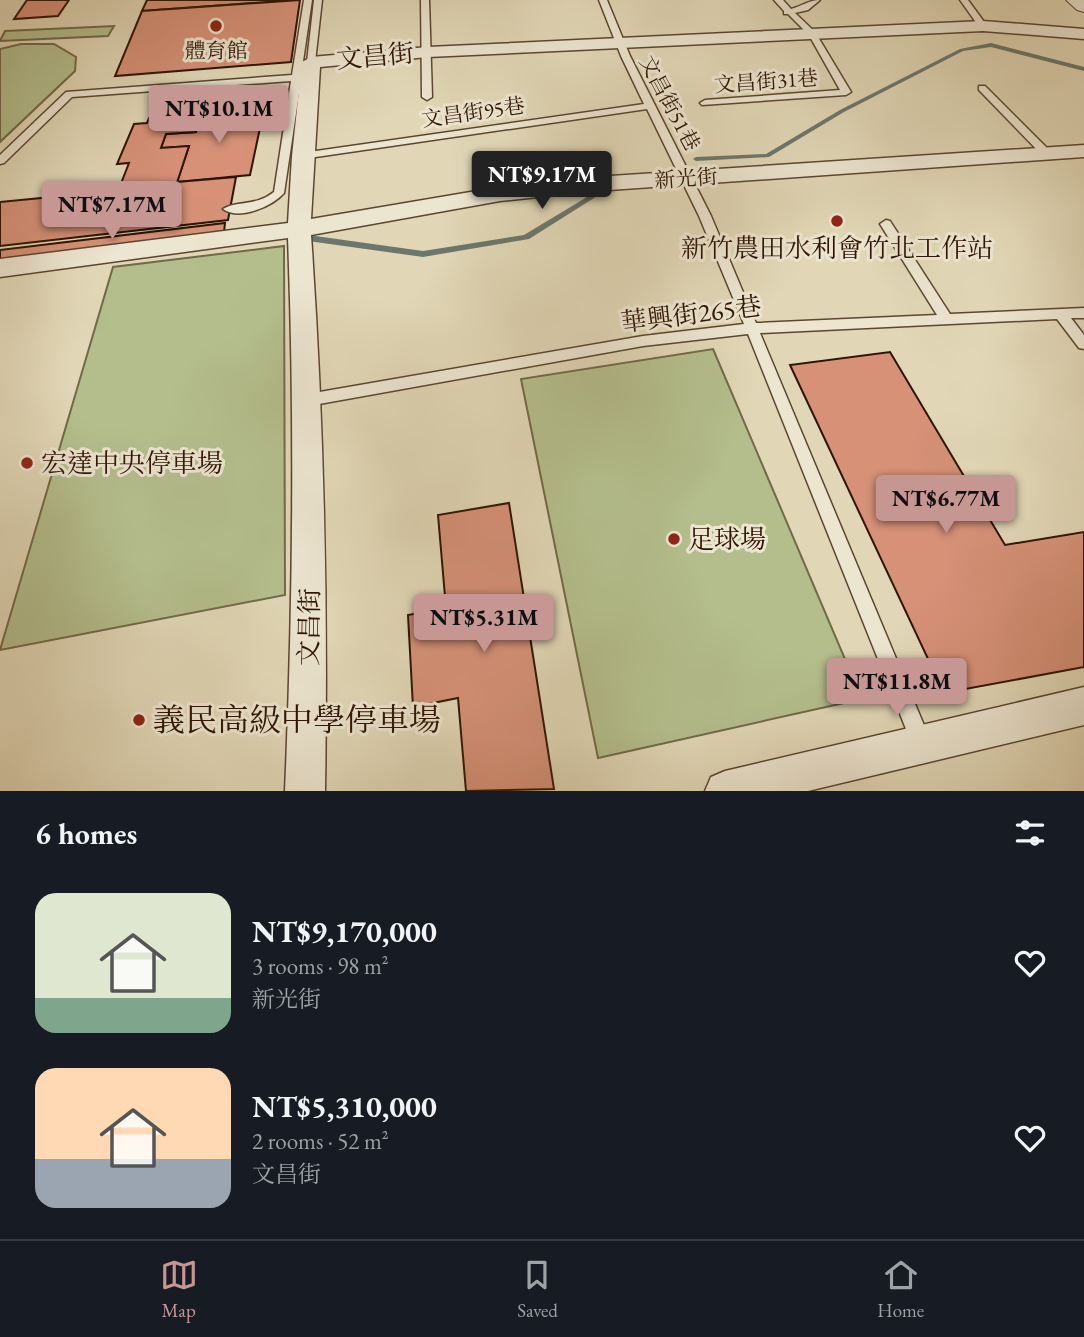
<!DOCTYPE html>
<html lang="en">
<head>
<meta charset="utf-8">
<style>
  :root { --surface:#171b24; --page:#242831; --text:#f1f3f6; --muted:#9ea1a6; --line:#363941; --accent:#c59692 }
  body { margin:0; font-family:"EB Garamond","Noto Serif TC",serif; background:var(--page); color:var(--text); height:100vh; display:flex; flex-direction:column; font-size:26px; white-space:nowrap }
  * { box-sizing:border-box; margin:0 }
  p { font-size:23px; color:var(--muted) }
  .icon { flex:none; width:38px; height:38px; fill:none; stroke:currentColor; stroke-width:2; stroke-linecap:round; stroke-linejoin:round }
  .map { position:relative; height:791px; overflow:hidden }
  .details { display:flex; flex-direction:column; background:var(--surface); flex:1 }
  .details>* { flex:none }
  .price { position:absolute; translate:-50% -60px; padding:0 16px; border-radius:7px; background:var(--accent); color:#111; font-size:23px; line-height:46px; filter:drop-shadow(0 2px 4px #0008) }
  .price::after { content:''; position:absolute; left:50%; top:42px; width:21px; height:16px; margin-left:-10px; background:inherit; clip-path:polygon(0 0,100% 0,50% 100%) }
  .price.on { background:#222; color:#fff }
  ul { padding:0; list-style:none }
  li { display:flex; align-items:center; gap:21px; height:175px; padding:0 35px }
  li span { display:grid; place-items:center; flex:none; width:196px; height:140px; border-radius:21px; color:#555 }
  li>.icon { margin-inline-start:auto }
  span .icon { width:84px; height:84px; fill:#fffc; stroke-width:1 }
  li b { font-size:30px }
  h2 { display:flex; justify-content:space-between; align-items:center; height:84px; padding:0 35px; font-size:30px }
  .dock { display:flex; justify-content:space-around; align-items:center; height:98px; border-top:2px solid var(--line); background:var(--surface); font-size:19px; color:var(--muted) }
  .dock a { display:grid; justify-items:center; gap:4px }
  .dock .on { color:var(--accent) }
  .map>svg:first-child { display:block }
  .green { fill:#b4be8d; stroke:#716a48; stroke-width:2 }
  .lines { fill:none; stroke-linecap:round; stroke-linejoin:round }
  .stream { fill:#6b776c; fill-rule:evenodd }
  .building { fill:#d69177; stroke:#2e1503; stroke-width:2 }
  .service-casing { stroke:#5b4630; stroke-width:3 }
  .minor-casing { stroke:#5b4630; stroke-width:3 }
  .tertiary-casing { stroke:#5b4630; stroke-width:2 }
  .service { fill:#ece5d0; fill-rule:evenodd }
  .minor { fill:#ece5d0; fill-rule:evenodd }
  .tertiary { fill:#ece5d0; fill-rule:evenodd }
  .poi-dot { fill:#8f2418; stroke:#ece5d0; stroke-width:2.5 }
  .labels { text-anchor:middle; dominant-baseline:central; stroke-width:6; stroke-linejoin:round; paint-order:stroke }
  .far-poi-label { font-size:21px; fill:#2e1503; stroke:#ece5d0 }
  .far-street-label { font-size:21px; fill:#2e1503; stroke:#ece5d0 }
  .street-label { font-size:26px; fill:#2e1503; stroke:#ece5d0 }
  .poi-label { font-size:26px; fill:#2e1503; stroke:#ece5d0; text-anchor:start }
  .near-poi-label { font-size:32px; fill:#2e1503; stroke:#ece5d0; text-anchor:start }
</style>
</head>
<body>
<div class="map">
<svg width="1084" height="791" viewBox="0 0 1084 791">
  <rect width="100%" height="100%" fill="#e1d7b6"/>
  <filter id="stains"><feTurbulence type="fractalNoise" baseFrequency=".00286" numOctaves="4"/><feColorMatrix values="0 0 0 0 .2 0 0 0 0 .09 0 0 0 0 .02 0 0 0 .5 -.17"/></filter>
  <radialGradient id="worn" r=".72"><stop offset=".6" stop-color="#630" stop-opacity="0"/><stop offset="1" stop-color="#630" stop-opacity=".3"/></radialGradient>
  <g class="green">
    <polygon points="114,26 108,36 0,41 5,31"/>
    <polygon points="21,44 54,44 76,57 75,71 0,142 0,49"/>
    <polygon points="284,246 285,595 0,650 113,267"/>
    <polygon points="713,349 862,699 598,758 521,379"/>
  </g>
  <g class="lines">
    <g class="stream">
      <polygon points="991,43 1084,67 1084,71 991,47 963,51 844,112 769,157 696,161 693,159 696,157 766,154 840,110 960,49"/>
      <polygon points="597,191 599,191 602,193 529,239 423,257 308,241 304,238 308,235 423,251 524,235"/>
    </g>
  </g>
  <g class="building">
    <polygon points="27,0 69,0 58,16 14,19"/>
    <polygon points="147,0 296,0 142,11"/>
    <polygon points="300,0 291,62 115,76 142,11"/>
    <polygon points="264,109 250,175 177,182 189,146 161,148 166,134 196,132 201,114"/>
    <polygon points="201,114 196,132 166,134 161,148 189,146 170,204 111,209 129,163 117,164 134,124 147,123 149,118"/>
    <polygon points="236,177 228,220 0,246 0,202 52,197 44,216 170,204 177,182"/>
    <polygon points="225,223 224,232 0,259 0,250"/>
    <polygon points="890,352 1005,545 1084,532 1084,667 944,693 790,365"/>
    <polygon points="509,503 554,789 466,791 458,698 413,707 408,615 446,608 438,515"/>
  </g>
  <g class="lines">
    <g class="service-casing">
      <g id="service">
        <path d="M 304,0 L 312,0 L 301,75 L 308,74 L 313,77 L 301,80 L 284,193 C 273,206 239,221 223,209 C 236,200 255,207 274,192 L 291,81 L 72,97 L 4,163 L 0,164 L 0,155 L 66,92 L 292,75 Z"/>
        <polygon points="314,0 322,0 315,62 311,65 307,62"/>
        <polygon points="421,0 429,0 432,97 427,100 422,97"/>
        <polygon points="599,0 607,0 630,56 711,216 756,323 937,315 880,224 886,220 890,221 950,314 1084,308 1084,318 1071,318 1084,335 1084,349 1079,348 1057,319 760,333 931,742 928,749 921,752 914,749 748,334 643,346 308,406 303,404 301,400 303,396 308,394 643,336 744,324 699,216 647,109 302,159 297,156 302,153 644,104 621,56"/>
        <path d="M 774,0 L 783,0 L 791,9 C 802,6 809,0 820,0 L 808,10 L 795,13 L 815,32 L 851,92 L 846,95 L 702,105 L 700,103 L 705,100 L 840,90 L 809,35 L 788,14 L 784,14 L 784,11 Z"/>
        <polygon points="960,0 968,0 987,26 986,28 980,28"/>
        <polygon points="979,86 985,86 1051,152 1051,156 1043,156 979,90"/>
      </g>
    </g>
    <g class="minor-casing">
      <g id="minor">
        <path d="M 983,21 L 1084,29 L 1084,39 L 983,31 L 428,57 L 320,67 L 311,219 L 500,187 L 595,177 L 1084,145 L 1084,157 L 595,191 L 500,201 L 311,235 C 324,422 328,603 325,791 L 285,791 C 293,606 295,423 288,238 L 0,277 L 0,259 L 288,223 L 292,156 L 302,62 L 311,57 L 428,47 Z"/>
        <polygon points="1084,687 1084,725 808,791 705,791 711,777 725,771"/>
      </g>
    </g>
    <g class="tertiary-casing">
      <polygon id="tertiary" points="1066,0 1084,0 1084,12 1077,10"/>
    </g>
    <use href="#service" class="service"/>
    <use href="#minor" class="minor"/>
    <use href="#tertiary" class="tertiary"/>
  </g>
  <g class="poi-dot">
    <circle cx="216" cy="26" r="7"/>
    <circle cx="837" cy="221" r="7"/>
    <circle cx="27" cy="463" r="7"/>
    <circle cx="674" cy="539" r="7"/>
    <circle cx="139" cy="720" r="7"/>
  </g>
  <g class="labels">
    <g class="far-poi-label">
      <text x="216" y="50">體育館</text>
    </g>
    <g class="far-street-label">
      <text transform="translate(766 81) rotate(-4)">文昌街31巷</text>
      <text transform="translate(670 103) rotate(62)">文昌街51巷</text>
      <text transform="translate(473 112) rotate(-8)">文昌街95巷</text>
      <text transform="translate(686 178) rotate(-4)">新光街</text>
    </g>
    <g class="street-label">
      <text transform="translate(375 56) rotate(-5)">文昌街</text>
      <text transform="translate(691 314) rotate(-7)">華興街265巷</text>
      <text transform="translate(309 627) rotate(-89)">文昌街</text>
    </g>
    <g class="poi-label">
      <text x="837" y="248" text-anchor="middle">新竹農田水利會竹北工作站</text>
      <text x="41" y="463">宏達中央停車場</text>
      <text x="688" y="539">足球場</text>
    </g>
    <g class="near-poi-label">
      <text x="153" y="720">義民高級中學停車場</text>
    </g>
  </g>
  <rect width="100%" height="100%" filter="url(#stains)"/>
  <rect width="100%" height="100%" fill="url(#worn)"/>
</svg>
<b class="price" style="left:219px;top:145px">NT$10.1M</b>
<b class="price on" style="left:542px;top:211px">NT$9.17M</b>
<b class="price" style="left:112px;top:241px">NT$7.17M</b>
<b class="price" style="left:946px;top:535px">NT$6.77M</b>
<b class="price" style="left:484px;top:654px">NT$5.31M</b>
<b class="price" style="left:897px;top:718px">NT$11.8M</b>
</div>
<section class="details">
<h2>6 homes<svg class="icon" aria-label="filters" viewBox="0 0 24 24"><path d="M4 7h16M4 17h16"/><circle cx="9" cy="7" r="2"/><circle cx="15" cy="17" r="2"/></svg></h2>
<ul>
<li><span style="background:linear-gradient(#dfe7d0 75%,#7fa58c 0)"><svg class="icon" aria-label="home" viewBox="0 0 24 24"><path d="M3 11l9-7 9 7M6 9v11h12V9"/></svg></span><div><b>NT$9,170,000</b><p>3 rooms · 98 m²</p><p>新光街</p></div><svg class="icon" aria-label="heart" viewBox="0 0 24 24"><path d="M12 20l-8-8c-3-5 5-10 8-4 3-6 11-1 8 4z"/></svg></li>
<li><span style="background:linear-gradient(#ffd9b3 65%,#9aa5b1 0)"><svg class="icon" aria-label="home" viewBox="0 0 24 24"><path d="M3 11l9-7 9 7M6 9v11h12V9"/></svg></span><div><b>NT$5,310,000</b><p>2 rooms · 52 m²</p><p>文昌街</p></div><svg class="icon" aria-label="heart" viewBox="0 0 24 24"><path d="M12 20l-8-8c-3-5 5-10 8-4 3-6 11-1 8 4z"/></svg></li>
</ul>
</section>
<nav class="dock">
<a class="on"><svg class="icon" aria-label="map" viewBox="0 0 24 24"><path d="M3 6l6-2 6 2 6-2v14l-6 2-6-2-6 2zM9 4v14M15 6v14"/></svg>Map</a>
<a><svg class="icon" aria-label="saved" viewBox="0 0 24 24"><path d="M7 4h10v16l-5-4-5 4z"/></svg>Saved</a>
<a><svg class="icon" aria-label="home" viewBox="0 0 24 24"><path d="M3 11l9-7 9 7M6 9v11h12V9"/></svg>Home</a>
</nav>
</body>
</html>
